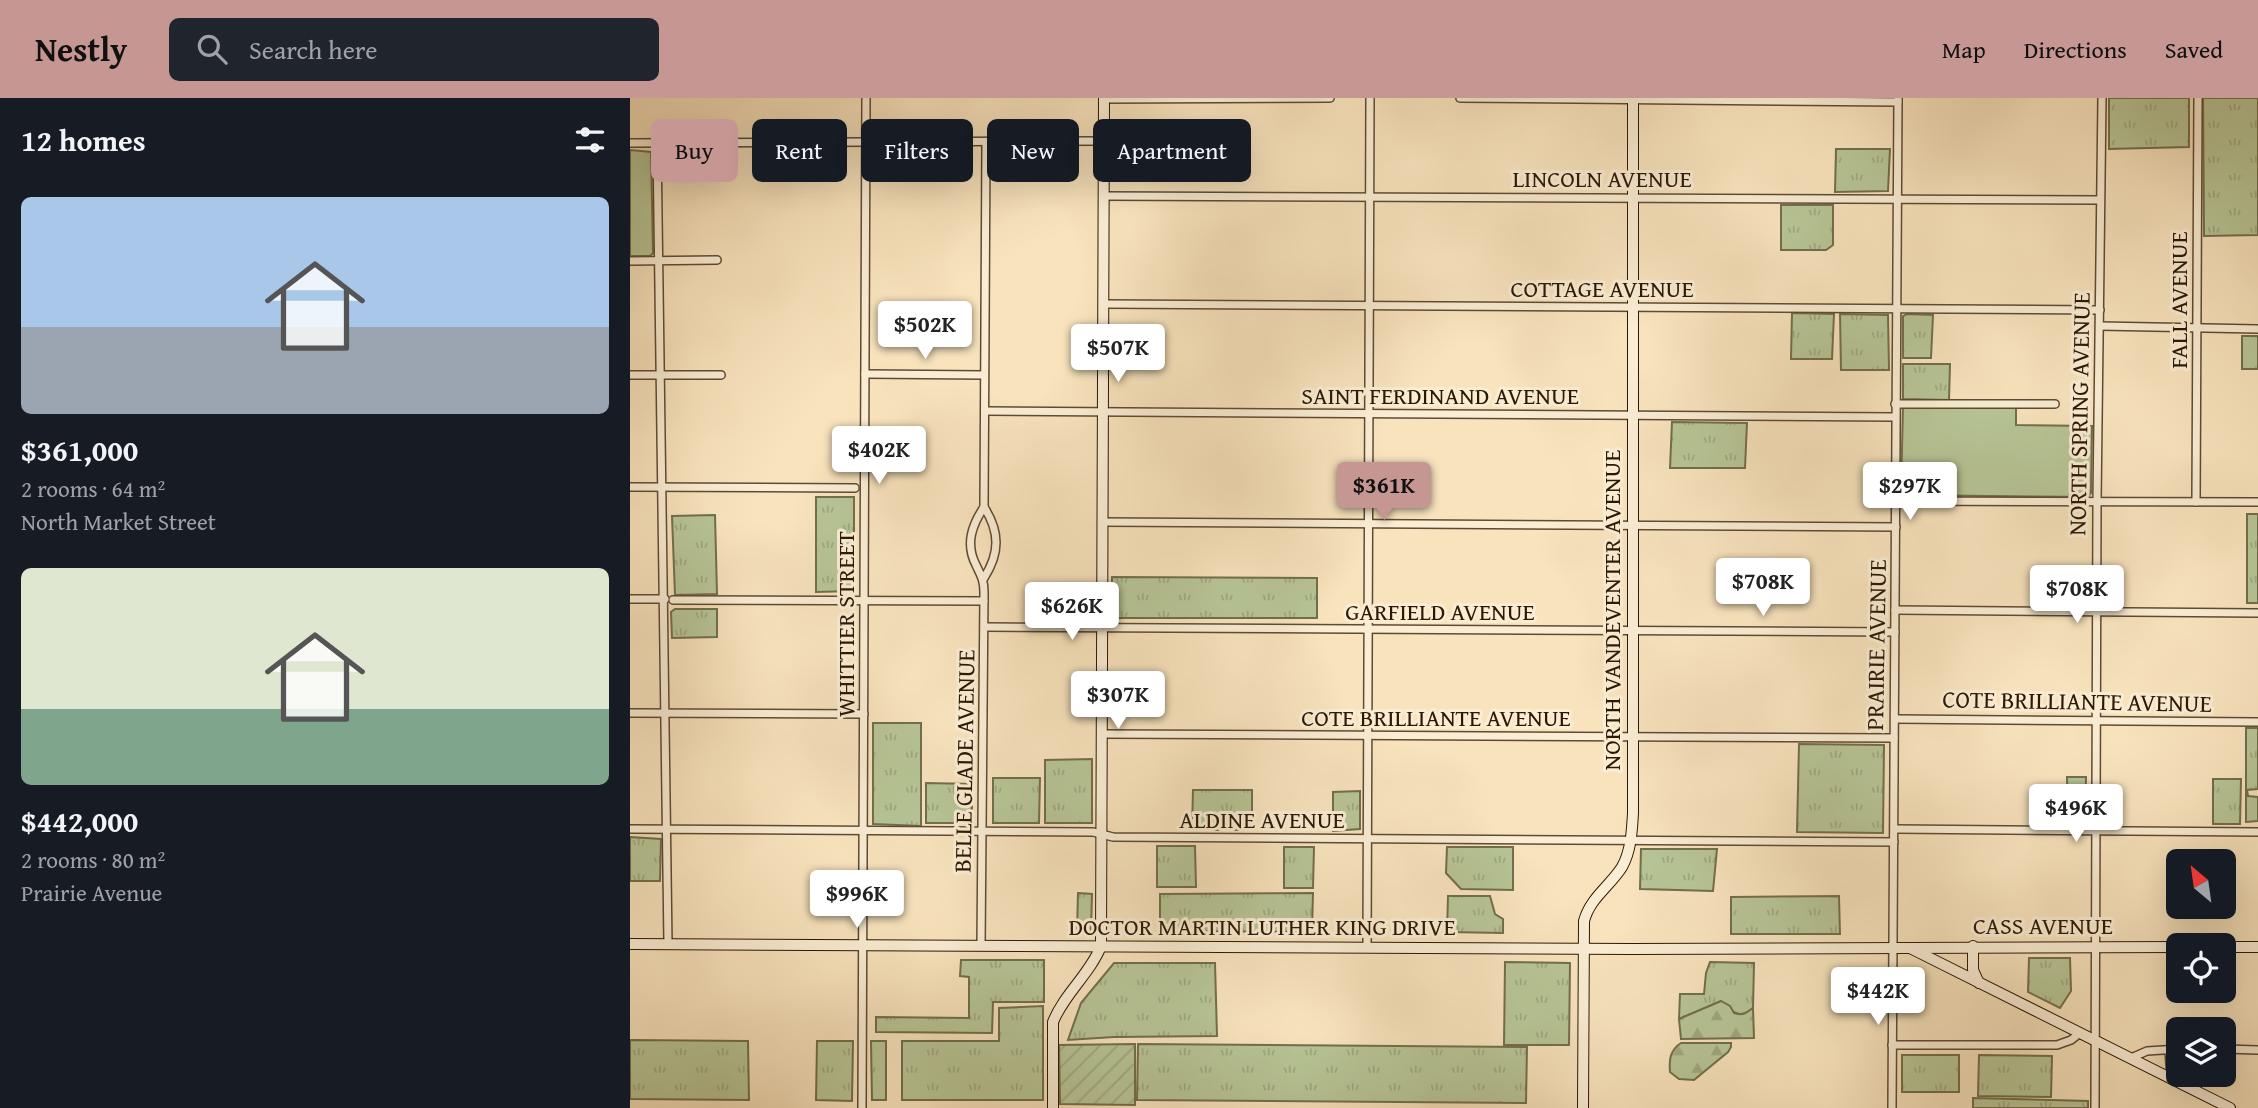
<!DOCTYPE html>
<html lang="en">
<head>
<meta charset="utf-8">
<style>
  :root { --surface:#171b24; --page:#20242c; --text:#f1f3f6; --muted:#9ea1a6; --accent:#c59692 }
  body { margin:0; font-family:"Gentium Book Plus",serif; background:var(--page); color:var(--text); height:100vh; display:flex; flex-direction:column; font-size:26px; white-space:nowrap }
  * { box-sizing:border-box; margin:0 }
  p { font-size:23px; color:var(--muted) }
  .icon { flex:none; width:38px; height:38px; fill:none; stroke:currentColor; stroke-width:2; stroke-linecap:round; stroke-linejoin:round }
  .map { position:relative; flex:1; overflow:hidden }
  .details { display:flex; flex-direction:column; background:var(--surface); width:630px }
  .details>* { flex:none }
  .top-card { position:absolute; left:21px; top:21px; width:665px; height:63px; display:flex; gap:14px }
  .needle { width:46px; rotate:331deg }
  .fabs { position:absolute; left:1536px; top:751px; display:grid; gap:14px }
  .fabs a { display:grid; place-items:center; width:70px; height:70px; border-radius:10px; background:var(--surface); box-shadow:0 7px 28px #0002; font-size:35px }
  .price { position:absolute; translate:-50% -60px; padding:0 16px; border-radius:7px; background:#fff; color:#222; font-size:23px; line-height:46px; filter:drop-shadow(0 2px 4px #0008) }
  .price::after { content:''; position:absolute; left:50%; top:42px; width:21px; height:16px; margin-left:-10px; background:inherit; clip-path:polygon(0 0,100% 0,50% 100%) }
  .price.active { background:var(--accent); color:#111 }
  ul { padding:0; list-style:none }
  li { display:grid; align-content:center; gap:14px; height:371px; padding:0 21px }
  li span { display:grid; place-items:center; height:217px; border-radius:10px; color:#555 }
  li>.icon { margin-inline-start:auto }
  span .icon { width:126px; height:126px; fill:#fffc; stroke-width:1 }
  li b { font-size:30px }
  h2 { display:flex; justify-content:space-between; align-items:center; height:84px; padding:0 21px; font-size:30px }
  .pill { padding:0 24px; border-radius:10px; background:var(--surface); box-shadow:0 7px 28px #0002; font-size:24px; line-height:63px }
  .pill.active { background:var(--accent); color:#111 }
  header { display:flex; align-items:center; gap:42px; box-sizing:border-box; height:98px; padding:0 35px; background:var(--accent); color:#111 }
  header strong { font-size:33px }
  nav { display:flex; gap:38px; margin-inline-start:auto; font-size:24px }
  .search { width:490px; height:63px; background:var(--page); display:flex; align-items:center; gap:18px; box-sizing:border-box; padding:0 24px; border-radius:10px; color:var(--muted); font-size:26px }
  main { display:flex; flex:1; min-height:0 }
  .map>svg:first-child { display:block }
  .grass { fill:url(#grass-tufts); stroke:#726e4c; stroke-width:2 }
  .forest { fill:url(#forest-firs); stroke:#726e4c; stroke-width:2 }
  .park { fill:#b7c596; stroke:#726e4c; stroke-width:2 }
  .garden { fill:url(#garden-furrows); stroke:#726e4c; stroke-width:2 }
  .lines { fill:none; stroke-linecap:round; stroke-linejoin:round }
  .street-casing { stroke:#5f4b32; stroke-width:10 }
  .secondary-casing { stroke:#2c1803; stroke-width:12 }
  .street { stroke:#faedd4; stroke-width:7 }
  .secondary { stroke:#faedd4; stroke-width:10 }
  .labels { text-anchor:middle; dominant-baseline:central; stroke-width:6; stroke-linejoin:round; paint-order:stroke }
  .street-label { font-size:24px; fill:#2c1803; stroke:#faedd4 }
</style>
</head>
<body>
<header>
<strong>Nestly</strong>
<div class="search"><svg class="icon" aria-label="search" viewBox="0 0 24 24"><circle cx="10" cy="10" r="6"/><path d="M15 15l6 6"/></svg>Search here</div>
<nav><a>Map</a><a>Directions</a><a>Saved</a></nav>
</header>
<main>
<section class="details">
<h2>12 homes<svg class="icon" aria-label="filters" viewBox="0 0 24 24"><path d="M4 7h16M4 17h16"/><circle cx="9" cy="7" r="2"/><circle cx="15" cy="17" r="2"/></svg></h2>
<ul>
<li><span style="background:linear-gradient(#a9c7e8 60%,#9aa5b1 0)"><svg class="icon" aria-label="home" viewBox="0 0 24 24"><path d="M3 11l9-7 9 7M6 9v11h12V9"/></svg></span><div><b>$361,000</b><p>2 rooms · 64 m²</p><p>North Market Street</p></div></li>
<li><span style="background:linear-gradient(#dfe7d0 65%,#7fa58c 0)"><svg class="icon" aria-label="home" viewBox="0 0 24 24"><path d="M3 11l9-7 9 7M6 9v11h12V9"/></svg></span><div><b>$442,000</b><p>2 rooms · 80 m²</p><p>Prairie Avenue</p></div></li>
</ul>
</section>
<div class="map">
<svg width="1628" height="1010" viewBox="0 0 1628 1010">
  <defs>
    <pattern id="grass-tufts" width="24" height="20" patternUnits="userSpaceOnUse" patternTransform="scale(1.75)"><rect width="24" height="20" fill="#b7c596"/><path d="M3 7l-1-3M5 7V3M7 7l1-3M15 17l-1-3M17 17v-4M19 17l1-3" fill="none" stroke="#9ea880"/></pattern>
    <pattern id="forest-firs" width="22" height="20" patternUnits="userSpaceOnUse" patternTransform="scale(1.75)"><rect width="22" height="20" fill="#b7c596"/><path d="M5 1l3.5 6h-7zM16 11l3.5 6h-7z" fill="#9ea880"/></pattern>
    <pattern id="garden-furrows" width="10" height="10" patternUnits="userSpaceOnUse" patternTransform="scale(1.75)"><rect width="10" height="10" fill="#b7c596"/><path d="M-1 1l2-2M0 10L10 0M9 11l2-2" fill="none" stroke="#9ea880"/></pattern>
  </defs>
  <rect width="100%" height="100%" fill="#f8e3bd"/>
  <filter id="stains"><feTurbulence type="fractalNoise" baseFrequency=".00286" numOctaves="4"/><feColorMatrix values="0 0 0 0 .2 0 0 0 0 .09 0 0 0 0 .02 0 0 0 .5 -.17"/></filter>
  <radialGradient id="worn" r=".72"><stop offset=".6" stop-color="#630" stop-opacity="0"/><stop offset="1" stop-color="#630" stop-opacity=".3"/></radialGradient>
  <g class="grass">
    <polygon points="1479,0 1559,0 1559,49 1479,51"/>
    <polygon points="1573,0 1628,0 1628,137 1574,138"/>
    <polygon points="1206,51 1260,51 1258,93 1205,94"/>
    <polygon points="1151,107 1203,107 1203,147 1196,152 1151,152"/>
    <polygon points="1162,215 1204,216 1202,261 1161,261"/>
    <polygon points="1210,216 1258,217 1259,272 1211,272"/>
    <polygon points="1277,216 1303,217 1301,260 1273,260 1273,218"/>
    <rect x="1612" y="238" width="16" height="33"/>
    <polygon points="1273,266 1320,266 1319,302 1273,301"/>
    <polygon points="1042,324 1117,325 1115,370 1040,370"/>
    <polygon points="186,399 224,399 224,493 186,494"/>
    <rect x="1617" y="416" width="11" height="89"/>
    <polygon points="85,417 87,496 45,497 42,418"/>
    <polygon points="482,479 687,480 687,520 481,520"/>
    <polygon points="45,511 87,511 87,539 42,540 41,514"/>
    <polygon points="243,625 291,625 291,728 243,726"/>
    <polygon points="1616,630 1628,630 1628,691 1617,692 1618,698 1628,699 1628,723 1616,724"/>
    <polygon points="1169,646 1254,647 1253,735 1167,734"/>
    <polygon points="462,661 462,725 415,725 415,662"/>
    <polygon points="1437,679 1456,679 1455,721 1438,721"/>
    <polygon points="363,680 410,680 409,725 363,725"/>
    <polygon points="1583,681 1611,681 1610,726 1583,726"/>
    <polygon points="296,685 342,686 342,725 296,725"/>
    <polygon points="563,692 622,692 622,732 562,732"/>
    <polygon points="730,693 730,731 703,733 703,694"/>
    <polygon points="0,739 31,741 30,783 0,783"/>
    <polygon points="527,748 565,748 566,789 527,789"/>
    <polygon points="654,749 684,749 683,790 654,790"/>
    <polygon points="817,749 883,749 883,792 831,791 816,775"/>
    <polygon points="1011,751 1087,751 1083,793 1010,791"/>
    <polygon points="448,795 462,796 461,833 447,833"/>
    <polygon points="683,795 682,834 530,833 530,796"/>
    <polygon points="818,798 860,798 865,816 873,821 873,835 817,834"/>
    <polygon points="1209,798 1210,836 1101,836 1101,799"/>
    <polygon points="1399,860 1440,860 1441,893 1430,910 1398,894"/>
    <polygon points="331,862 414,862 414,904 363,904 362,935 246,934 246,919 339,920 339,879 330,878"/>
    <polygon points="875,864 940,865 939,947 874,947"/>
    <path d="M 1080,864 L 1124,865 L 1123,910 C 1110,922 1102,914 1091,903 L 1049,921 L 1050,896 L 1074,896 L 1076,875 Z"/>
    <polygon points="484,865 585,865 587,938 484,939 438,942 451,905"/>
    <polygon points="413,908 413,1002 272,1002 272,943 369,943 369,910"/>
    <polygon points="0,942 118,943 119,1002 0,1001"/>
    <polygon points="187,943 223,943 222,1003 186,1002"/>
    <polygon points="241,943 256,943 256,1002 242,1002"/>
    <polygon points="508,946 897,949 896,1005 507,1002"/>
    <rect x="1272" y="957" width="57" height="37"/>
    <polygon points="1349,957 1422,958 1421,999 1348,998"/>
    <polygon points="1343,1000 1458,1003 1458,1010 1343,1010"/>
  </g>
  <g class="forest">
    <path d="M 1091,903 L 1100,908 L 1104,915 C 1114,918 1116,915 1123,910 L 1124,940 L 1051,941 L 1049,921 Z"/>
    <path d="M 1051,945 L 1101,945 L 1101,949 L 1098,954 L 1064,982 L 1049,981 L 1040,974 C 1039,962 1040,952 1051,945 Z"/>
  </g>
  <g class="park">
    <polygon points="0,52 21,54 23,155 20,158 0,158"/>
    <polygon points="1273,309 1386,310 1386,327 1462,328 1461,395 1458,399 1275,397 1271,392"/>
  </g>
  <polygon class="garden" points="505,946 505,1007 430,1006 429,947"/>
  <g class="lines">
    <g class="street-casing">
      <g id="street">
        <polyline points="830,0 1268,4"/>
        <polyline points="474,1 700,0"/>
        <polyline points="0,45 474,43"/>
        <polyline points="27,45 38,846"/>
        <polyline points="474,98 1470,102"/>
        <polyline points="0,163 87,162"/>
        <polyline points="474,206 1470,212"/>
        <polyline points="1470,228 1628,231"/>
        <polyline points="235,276 354,277"/>
        <polyline points="0,277 91,277"/>
        <polyline points="1265,306 1425,306"/>
        <polyline points="355,313 1265,319"/>
        <polyline points="0,389 225,390"/>
        <polyline points="1266,403 1628,404"/>
        <polyline points="1566,404 1568,0"/>
        <polyline points="472,424 1266,429"/>
        <path d="M 354,480 C 370,455 370,434 354,409"/>
        <polyline points="0,501 35,501"/>
        <polyline points="43,502 354,503"/>
        <polyline points="1265,512 1628,515"/>
        <polyline points="355,529 1265,534"/>
        <polyline points="0,615 234,616"/>
        <polyline points="1265,621 1628,624"/>
        <polyline points="473,636 1264,640"/>
        <polyline points="0,731 463,734 483,739 1264,744"/>
        <polyline points="1265,731 1628,734"/>
        <path d="M 351,848 L 354,494 C 354,482 351,478 346,467 C 335,446 342,427 354,409 L 356,44"/>
        <polyline points="737,848 740,0"/>
        <polyline points="1262,947 1427,947 1441,942 1450,935"/>
        <polyline points="1594,951 1628,952"/>
        <polyline points="1539,952 1541,980"/>
        <polyline points="1501,960 1517,953 1549,951"/>
        <polyline points="232,1010 236,0"/>
        <polyline points="1262,1010 1268,0"/>
        <polyline points="1465,1010 1467,403 1472,0"/>
      </g>
    </g>
    <g class="secondary-casing">
      <g id="secondary">
        <polyline points="0,846 1002,851 1549,849"/>
        <polyline points="1343,848 1343,872 1349,885"/>
        <polyline points="1594,849 1628,849"/>
        <polyline points="1282,851 1600,1010"/>
        <path d="M 423,1010 L 423,924 C 434,896 460,876 471,848 L 474,0"/>
        <path d="M 953,1010 L 954,823 C 960,800 980,788 992,769 C 1001,753 1002,733 1003,715 L 1003,0"/>
      </g>
    </g>
    <use href="#street" class="street"/>
    <use href="#secondary" class="secondary"/>
  </g>
  <g class="labels">
    <g class="street-label">
      <text x="972" y="80">LINCOLN AVENUE</text>
      <text x="972" y="190">COTTAGE AVENUE</text>
      <text transform="translate(1548 202) rotate(-90)">FALL AVENUE</text>
      <text x="810" y="297">SAINT FERDINAND AVENUE</text>
      <text transform="translate(1449 316) rotate(-89)">NORTH SPRING AVENUE</text>
      <text transform="translate(981 512) rotate(-90)">NORTH VANDEVENTER AVENUE</text>
      <text x="810" y="513">GARFIELD AVENUE</text>
      <text transform="translate(215 526) rotate(-90)">WHITTIER STREET</text>
      <text transform="translate(1246 547) rotate(-89)">PRAIRIE AVENUE</text>
      <text transform="translate(1447 603) rotate(1)">COTE BRILLIANTE AVENUE</text>
      <text x="806" y="619">COTE BRILLIANTE AVENUE</text>
      <text transform="translate(334 663) rotate(-89)">BELLE GLADE AVENUE</text>
      <text x="632" y="721">ALDINE AVENUE</text>
      <text x="1413" y="827">CASS AVENUE</text>
      <text x="632" y="828">DOCTOR MARTIN LUTHER KING DRIVE</text>
    </g>
  </g>
  <rect width="100%" height="100%" filter="url(#stains)"/>
  <rect width="100%" height="100%" fill="url(#worn)"/>
</svg>
<div class="fabs">
<a><svg class="needle" viewBox="-14 -14 28 28"><path d="M0-13l5 13h-10z" fill="#e53935"/><path d="M0 13l5-13h-10z" fill="#9ea1a6"/></svg></a>
<a><svg class="icon" aria-label="locate" viewBox="0 0 24 24"><circle cx="12" cy="12" r="6"/><path d="M12 2v4M12 18v4M2 12h4M18 12h4"/></svg></a>
<a><svg class="icon" aria-label="layers" viewBox="0 0 24 24"><path d="M12 4l9 5-9 5-9-5zM3 14l9 5 9-5"/></svg></a>
</div>
<b class="price" style="left:295px;top:263px">$502K</b>
<b class="price" style="left:488px;top:286px">$507K</b>
<b class="price" style="left:249px;top:388px">$402K</b>
<b class="price active" style="left:754px;top:424px">$361K</b>
<b class="price" style="left:1280px;top:424px">$297K</b>
<b class="price" style="left:1133px;top:520px">$708K</b>
<b class="price" style="left:1447px;top:527px">$708K</b>
<b class="price" style="left:442px;top:544px">$626K</b>
<b class="price" style="left:488px;top:633px">$307K</b>
<b class="price" style="left:1446px;top:746px">$496K</b>
<b class="price" style="left:227px;top:832px">$996K</b>
<b class="price" style="left:1248px;top:929px">$442K</b>
<div class="top-card">
<a class="pill active">Buy</a>
<a class="pill">Rent</a>
<a class="pill">Filters</a>
<a class="pill">New</a>
<a class="pill">Apartment</a>
</div>
</div>
</main>
</body>
</html>
